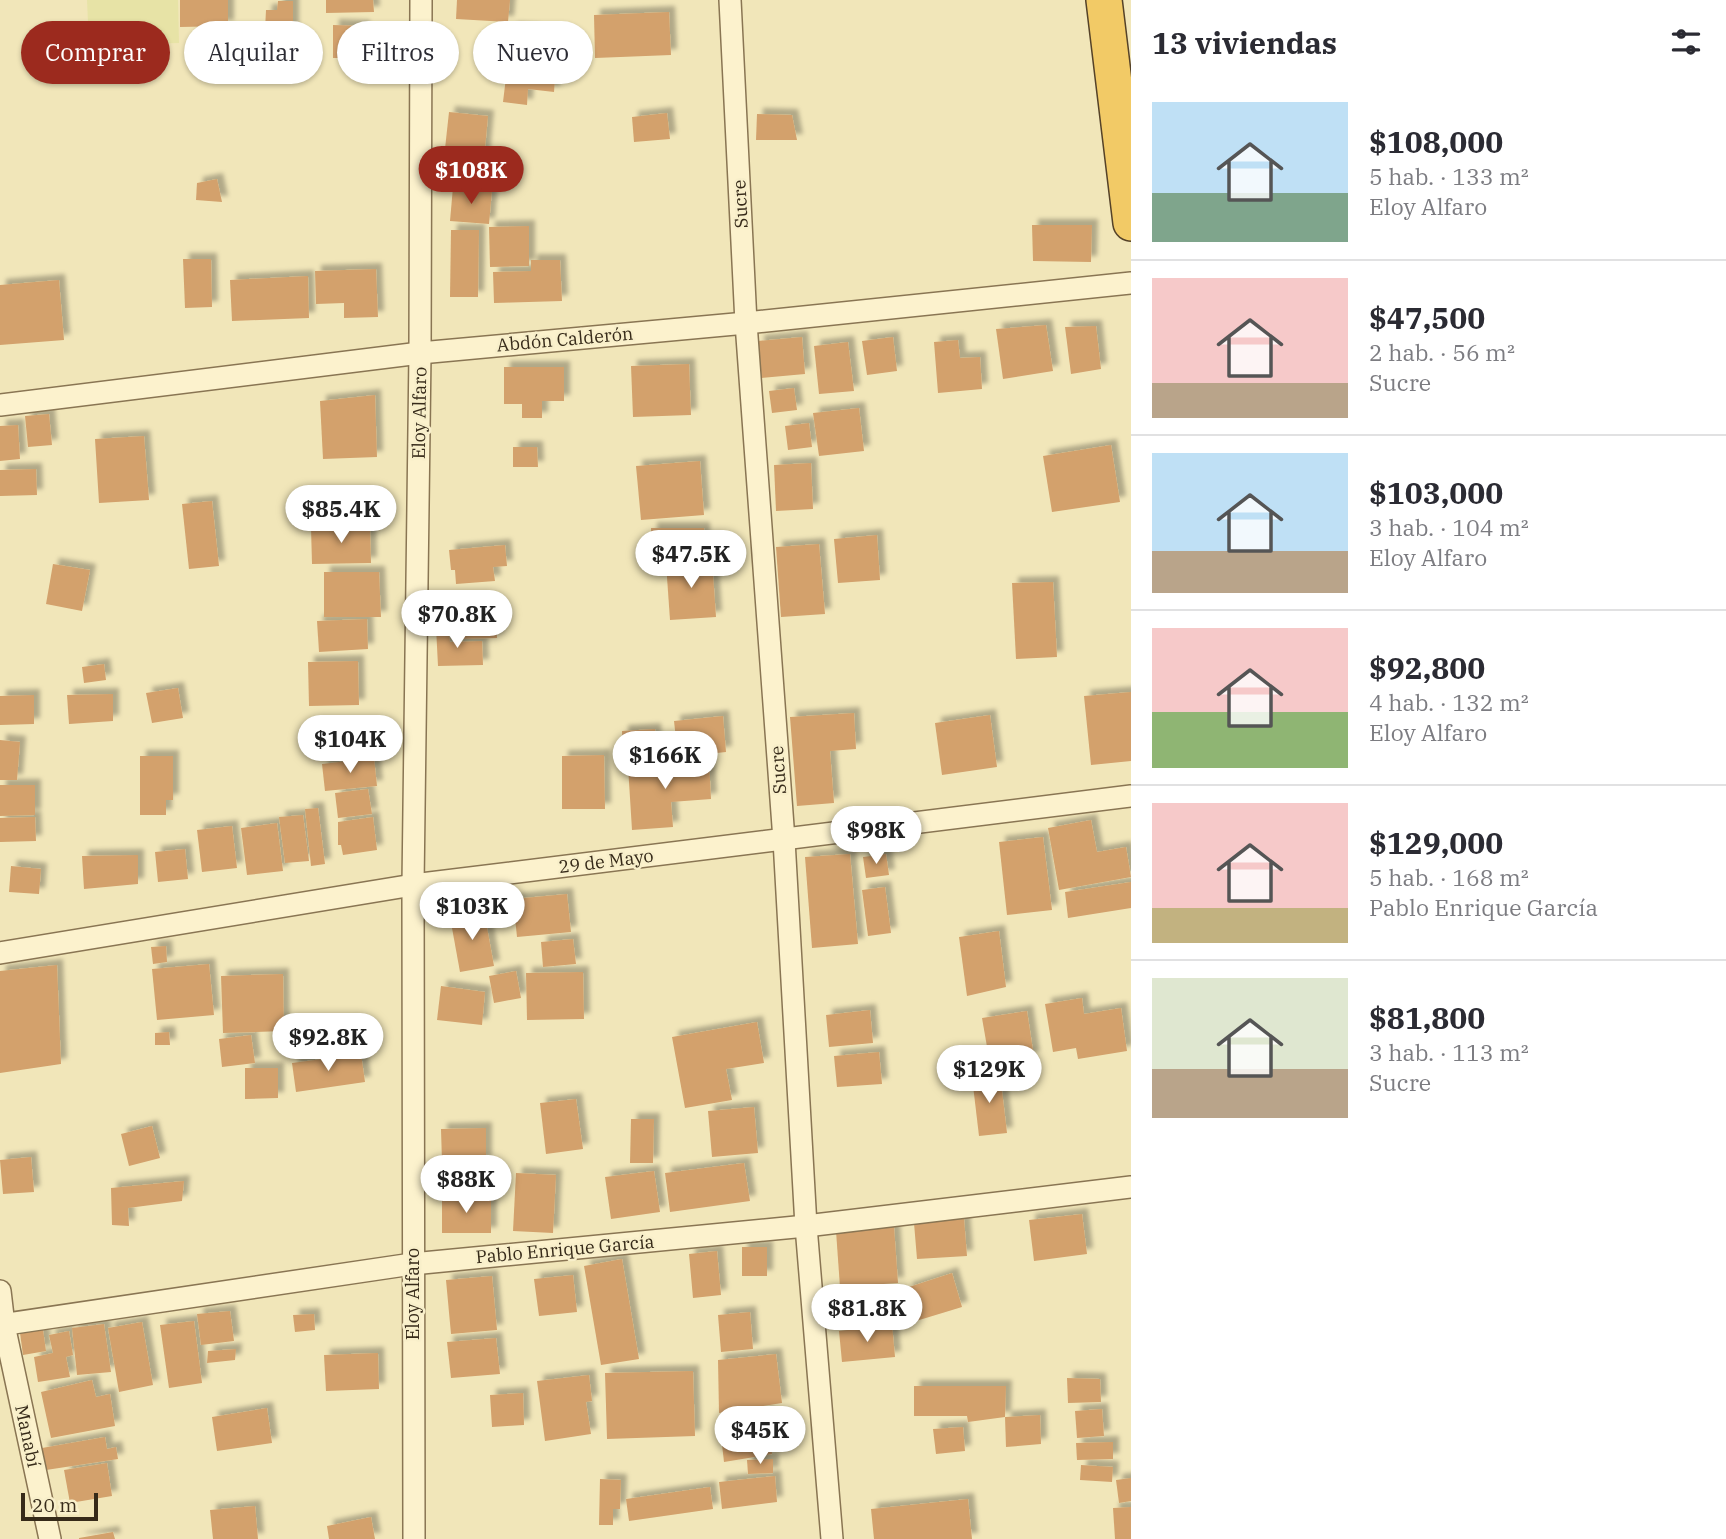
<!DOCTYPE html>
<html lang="es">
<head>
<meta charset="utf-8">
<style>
  :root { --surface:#fff; --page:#f7f7f7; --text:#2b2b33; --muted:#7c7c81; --line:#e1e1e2; --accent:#9c2a1e }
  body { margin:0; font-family:"IBM Plex Serif",serif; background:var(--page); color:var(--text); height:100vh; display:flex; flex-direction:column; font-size:26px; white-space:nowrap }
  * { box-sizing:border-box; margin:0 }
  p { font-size:23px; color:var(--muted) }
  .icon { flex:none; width:38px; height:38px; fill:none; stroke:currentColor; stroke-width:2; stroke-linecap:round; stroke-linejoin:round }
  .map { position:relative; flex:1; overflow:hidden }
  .sheet { display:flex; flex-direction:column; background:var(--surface); width:595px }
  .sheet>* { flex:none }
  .banner { position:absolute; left:21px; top:21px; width:665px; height:63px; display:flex; gap:14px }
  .scale { position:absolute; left:21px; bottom:18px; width:77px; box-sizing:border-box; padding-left:7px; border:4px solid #362a19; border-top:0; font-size:19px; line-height:24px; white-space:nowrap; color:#362a19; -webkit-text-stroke:5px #f8efca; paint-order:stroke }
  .price { position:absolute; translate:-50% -60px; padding:0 16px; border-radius:24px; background:#fff; color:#222; font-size:23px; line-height:46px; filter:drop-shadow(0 2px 4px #0008) }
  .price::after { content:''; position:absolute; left:50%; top:42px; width:21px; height:16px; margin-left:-10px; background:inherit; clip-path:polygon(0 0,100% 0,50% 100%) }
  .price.active { background:var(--accent); color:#fff }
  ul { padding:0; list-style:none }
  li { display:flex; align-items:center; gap:21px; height:175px; padding:0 21px }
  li+li { border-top:2px solid var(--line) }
  li span { display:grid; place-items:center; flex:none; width:196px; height:140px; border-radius:0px; color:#555 }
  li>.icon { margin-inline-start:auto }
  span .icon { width:84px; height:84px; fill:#fffc; stroke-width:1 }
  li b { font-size:30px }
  h2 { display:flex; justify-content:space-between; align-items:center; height:84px; padding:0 21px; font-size:30px }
  .tag { padding:0 24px; border-radius:32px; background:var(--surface); box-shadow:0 2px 5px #0004; font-size:24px; line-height:63px }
  .tag.active { background:var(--accent); color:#fff }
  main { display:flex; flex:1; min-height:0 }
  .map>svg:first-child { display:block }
  .farmland { fill:#e7e3a6 }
  .building { fill:#d3a16c; filter:url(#shadow) }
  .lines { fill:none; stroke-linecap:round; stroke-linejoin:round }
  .minor-casing { stroke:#897553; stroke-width:24 }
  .trunk-casing { stroke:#554228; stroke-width:38 }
  .minor { stroke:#fcf2cd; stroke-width:21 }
  .trunk { stroke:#f2ca66; stroke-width:35 }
  .labels { text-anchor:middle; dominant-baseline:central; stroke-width:5; stroke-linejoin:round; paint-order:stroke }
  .street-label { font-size:18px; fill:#362a19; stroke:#f8efca }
</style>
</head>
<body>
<main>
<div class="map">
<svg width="1131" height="1539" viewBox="0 0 1131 1539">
  <defs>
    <filter id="shadow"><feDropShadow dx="6" dy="-6" stdDeviation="2" flood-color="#0004"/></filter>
  </defs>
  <rect width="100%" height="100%" fill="#f1e6b9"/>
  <polygon class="farmland" points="87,0 178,0 179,43 89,45"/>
  <g class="building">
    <polygon points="180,0 228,0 228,26 180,27"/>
    <polygon points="326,0 373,0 374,12 326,13"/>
    <polygon points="457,0 510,0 508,22 456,19"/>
    <polygon points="278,1 293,1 293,32 265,30 266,10 277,10"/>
    <polygon points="669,12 671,55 595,58 594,15"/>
    <polygon points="333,25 364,26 364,58 333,58"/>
    <polygon points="512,28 534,30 531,55 542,56 541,65 556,67 554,92 528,89 527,105 503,102"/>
    <polygon points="449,112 488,116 482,180 442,176"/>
    <polygon points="667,113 670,139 634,142 632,117"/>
    <polygon points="757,114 792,115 797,140 756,140"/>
    <polygon points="217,179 222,202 196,200 197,183"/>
    <polygon points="453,187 492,190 489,224 450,221"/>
    <polygon points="1032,225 1092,225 1091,262 1033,261"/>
    <polygon points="529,226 529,266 490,267 489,227"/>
    <polygon points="451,230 479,230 478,297 450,297"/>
    <polygon points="183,259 211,259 212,307 185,308"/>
    <polygon points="531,260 560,260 562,301 494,303 493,272 531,271"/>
    <polygon points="376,269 378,317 344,318 344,303 316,304 315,271"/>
    <polygon points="308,276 309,318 232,321 230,280"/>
    <polygon points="59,280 64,340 0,345 0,285"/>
    <polygon points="1046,325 1053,371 1003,379 996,329"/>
    <polygon points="1096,326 1101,369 1071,374 1065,327"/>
    <polygon points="802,337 805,374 761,378 758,341"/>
    <polygon points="893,337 897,371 867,375 862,341"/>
    <polygon points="958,340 960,358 980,357 982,389 938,393 934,342"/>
    <polygon points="848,342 854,391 819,394 814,346"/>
    <polygon points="689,364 691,415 633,417 631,366"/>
    <polygon points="504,367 564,367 564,401 542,401 542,418 522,418 522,404 504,404"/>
    <polygon points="794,388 797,410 772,413 769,391"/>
    <polygon points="375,395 377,457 323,459 320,401"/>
    <polygon points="859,408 864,451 819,456 813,413"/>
    <polygon points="49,414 52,445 28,447 25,416"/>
    <polygon points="809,423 812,447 788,450 785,426"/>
    <polygon points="18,425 20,459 0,461 0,426"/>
    <polygon points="144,436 149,500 99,503 95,439"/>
    <polygon points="1111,445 1120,502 1052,512 1043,456"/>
    <polygon points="513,447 537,447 538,467 513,467"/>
    <polygon points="700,461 704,515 641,520 636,466"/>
    <polygon points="811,463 813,509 776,511 774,465"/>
    <polygon points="36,469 37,495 0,496 0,470"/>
    <polygon points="212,501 219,566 189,569 182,504"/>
    <polygon points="370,526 371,563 312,564 311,527"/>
    <polygon points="651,528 704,528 705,556 652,557"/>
    <polygon points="877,535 880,580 838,583 834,539"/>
    <polygon points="819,544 825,614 781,617 776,547"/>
    <polygon points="505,545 507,566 493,567 495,581 456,584 455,570 451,570 449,550"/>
    <polygon points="712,560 716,617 670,620 666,563"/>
    <polygon points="53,564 90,570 82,611 46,604"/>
    <polygon points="324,572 379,572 381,617 324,617"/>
    <polygon points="1053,582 1057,657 1016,659 1012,583"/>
    <polygon points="478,603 480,618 496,617 497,638 451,639 451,622 432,623 431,606"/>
    <polygon points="367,619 368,649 319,652 317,621"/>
    <polygon points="448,625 450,642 482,641 483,665 438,666 436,627"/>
    <polygon points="358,661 359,705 309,706 308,662"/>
    <polygon points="104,664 106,680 84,683 82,667"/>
    <polygon points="178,688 183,718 152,723 146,693"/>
    <polygon points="1131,692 1131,761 1091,765 1084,696"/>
    <polygon points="113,694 113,721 69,724 67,695"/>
    <polygon points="34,695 34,724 0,725 0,696"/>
    <polygon points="854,713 856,749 830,751 834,803 797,806 790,717"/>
    <polygon points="990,715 997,767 942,775 935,723"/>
    <polygon points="723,716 726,752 678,757 674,721"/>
    <polygon points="655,729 657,760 623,762 622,731"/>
    <polygon points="0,740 20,742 17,780 0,780"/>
    <polygon points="604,755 605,809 562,809 562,756"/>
    <polygon points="140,756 173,756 173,800 166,800 166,815 140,815"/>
    <polygon points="374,758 377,786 325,791 322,764"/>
    <polygon points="709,761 711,799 671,802 673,827 632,830 628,766"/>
    <polygon points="0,785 35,785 35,815 0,816"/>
    <polygon points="368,789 372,814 338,818 335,793"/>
    <polygon points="318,808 325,864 311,866 305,809"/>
    <polygon points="303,815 309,861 285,863 279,817"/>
    <polygon points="35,817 36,841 0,842 0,818"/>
    <polygon points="373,817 377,850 343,855 341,845 338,845 338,822"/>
    <polygon points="1091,820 1097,852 1126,847 1131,877 1059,890 1048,828"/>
    <polygon points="277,823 283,871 247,875 241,828"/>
    <polygon points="232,826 237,868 202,872 197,830"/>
    <polygon points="1043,837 1052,910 1007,915 999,842"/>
    <polygon points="185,849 188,879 158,882 155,852"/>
    <polygon points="850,854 858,944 812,948 805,857"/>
    <polygon points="886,854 889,875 866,878 863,857"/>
    <polygon points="138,855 138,884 84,889 82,856"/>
    <polygon points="11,866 41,869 39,894 9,892"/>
    <polygon points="1131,882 1131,908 1068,918 1065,892"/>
    <polygon points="885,887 891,933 868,936 862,890"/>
    <polygon points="567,894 571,932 517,937 513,899"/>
    <polygon points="484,911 494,966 460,972 450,917"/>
    <polygon points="999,931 1006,987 967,996 959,937"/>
    <polygon points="573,939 576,964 543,967 541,942"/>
    <polygon points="166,946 167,962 153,964 151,947"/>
    <polygon points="209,964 214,1015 157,1020 152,969"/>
    <polygon points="57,965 61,1064 0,1073 0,971"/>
    <polygon points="516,971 521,998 494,1003 489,976"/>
    <polygon points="583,972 584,1019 527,1020 526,973"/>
    <polygon points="283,974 284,1031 223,1033 221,976"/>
    <polygon points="441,986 485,992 482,1025 437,1020"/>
    <polygon points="1082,998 1084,1014 1121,1008 1127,1051 1078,1059 1076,1048 1053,1052 1045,1004"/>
    <polygon points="870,1010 873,1043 829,1047 826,1015"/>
    <polygon points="1027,1011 1034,1057 990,1064 982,1018"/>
    <polygon points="354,1022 357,1049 291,1056 288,1029"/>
    <polygon points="757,1022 764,1063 726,1069 732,1100 685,1108 672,1037"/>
    <polygon points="169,1032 170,1045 155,1045 155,1033"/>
    <polygon points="251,1035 255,1063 222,1067 219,1039"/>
    <polygon points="879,1052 882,1084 837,1087 834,1056"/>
    <polygon points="361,1054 365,1082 296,1092 292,1063"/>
    <polygon points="245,1068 278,1068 278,1098 245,1099"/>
    <polygon points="1000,1074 1007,1133 979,1136 972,1077"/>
    <polygon points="576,1099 583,1149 546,1154 540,1103"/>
    <polygon points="754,1107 758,1153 712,1157 708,1111"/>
    <polygon points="631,1119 654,1119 653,1163 630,1163"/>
    <polygon points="152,1126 160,1158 129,1166 121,1134"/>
    <polygon points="486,1128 486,1162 442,1162 441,1129"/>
    <polygon points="31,1157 34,1192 3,1194 0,1160"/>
    <polygon points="744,1163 750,1201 670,1212 665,1173"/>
    <polygon points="654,1171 660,1212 611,1219 605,1177"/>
    <polygon points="516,1173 556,1175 553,1233 513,1231"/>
    <rect x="438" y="1179" width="25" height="14"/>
    <polygon points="184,1181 182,1201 128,1208 129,1226 112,1225 111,1188"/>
    <rect x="442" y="1196" width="49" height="37"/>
    <polygon points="1082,1214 1087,1254 1034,1261 1029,1220"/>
    <polygon points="964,1219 967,1256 917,1259 914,1223"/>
    <polygon points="894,1227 898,1283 840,1287 836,1231"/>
    <rect x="742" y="1247" width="25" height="29"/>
    <polygon points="717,1251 721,1295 693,1298 689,1254"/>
    <polygon points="622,1259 639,1359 601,1365 584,1266"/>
    <polygon points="952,1273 962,1307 916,1321 906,1288"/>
    <polygon points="573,1275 577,1312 539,1316 534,1279"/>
    <polygon points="492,1276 497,1330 451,1334 446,1280"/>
    <polygon points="230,1311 234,1341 201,1345 197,1314"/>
    <polygon points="750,1312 753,1349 721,1352 718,1315"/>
    <polygon points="314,1314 315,1330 295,1332 293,1315"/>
    <polygon points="194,1321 202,1383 169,1388 160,1325"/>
    <polygon points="142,1322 153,1385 119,1392 108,1328"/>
    <polygon points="104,1324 111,1372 77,1375 72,1328"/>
    <polygon points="892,1325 895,1357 842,1362 839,1331"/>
    <polygon points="43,1330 46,1351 23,1355 20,1333"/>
    <polygon points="69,1331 73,1355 66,1357 70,1377 38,1382 34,1357 53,1353 49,1335"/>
    <polygon points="496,1338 500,1374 451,1378 447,1342"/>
    <polygon points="236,1349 235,1360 207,1363 208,1351"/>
    <polygon points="378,1353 379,1389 326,1391 324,1355"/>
    <polygon points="776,1354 782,1403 719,1413 718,1360"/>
    <polygon points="693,1371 695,1436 607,1439 605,1373"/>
    <polygon points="589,1375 592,1401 586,1402 591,1434 545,1441 537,1381"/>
    <polygon points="1067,1378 1100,1379 1101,1402 1068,1403"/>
    <polygon points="92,1380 96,1397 110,1394 115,1426 51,1438 41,1392"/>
    <polygon points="914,1386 1006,1386 1005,1417 968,1422 967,1416 914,1416"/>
    <polygon points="523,1393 524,1425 492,1427 490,1395"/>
    <polygon points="267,1408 272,1443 217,1451 212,1417"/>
    <polygon points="1102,1409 1104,1436 1077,1438 1075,1411"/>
    <polygon points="769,1412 772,1454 724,1462 719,1418"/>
    <polygon points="1040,1415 1041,1444 1006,1447 1005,1417"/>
    <polygon points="963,1427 965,1451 936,1454 933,1429"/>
    <polygon points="105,1437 107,1449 116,1447 118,1459 46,1470 42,1448"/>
    <polygon points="1113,1442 1113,1459 1077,1460 1076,1443"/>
    <polygon points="773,1459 773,1473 748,1474 747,1460"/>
    <polygon points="107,1463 112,1496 70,1503 64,1470"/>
    <polygon points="1081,1465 1113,1467 1112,1482 1080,1480"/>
    <polygon points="775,1476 777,1502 722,1509 719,1482"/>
    <polygon points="1131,1478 1131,1501 1119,1503 1116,1480"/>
    <polygon points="600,1479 621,1480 620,1509 613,1509 613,1525 599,1525"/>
    <polygon points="710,1487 713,1509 629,1521 626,1499"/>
    <polygon points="968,1499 972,1539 874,1539 871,1509"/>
    <polygon points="255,1506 258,1539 213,1539 210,1510"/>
    <polygon points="1131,1507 1131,1539 1115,1539 1113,1508"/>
    <polygon points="371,1517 375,1539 329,1539 327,1526"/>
    <polygon points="113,1532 115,1539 79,1539 79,1538"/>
  </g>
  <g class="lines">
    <g class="minor-casing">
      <g id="minor">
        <polyline points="730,0 746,323 784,840 806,1226 832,1539"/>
        <polyline points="0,405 420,353 746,323 1131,283"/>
        <polyline points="0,953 413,885 1131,796"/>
        <polyline points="0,1291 4,1325 50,1539"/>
        <polyline points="0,1325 412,1264 806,1226 1131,1187"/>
        <polyline points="414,1539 413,885 420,353 421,0"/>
      </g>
    </g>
    <g class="trunk-casing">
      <polyline id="trunk" points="1104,0 1131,223"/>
    </g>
    <use href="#minor" class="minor"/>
    <use href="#trunk" class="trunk"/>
  </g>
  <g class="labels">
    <g class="street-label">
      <text transform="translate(740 204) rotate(-93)">Sucre</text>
      <text transform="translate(565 339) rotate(-5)">Abdón Calderón</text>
      <text transform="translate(419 413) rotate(-89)">Eloy Alfaro</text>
      <text transform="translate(778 770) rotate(-94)">Sucre</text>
      <text transform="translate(606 861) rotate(-7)">29 de Mayo</text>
      <text transform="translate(565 1249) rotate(-5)">Pablo Enrique García</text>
      <text transform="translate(412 1294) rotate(-90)">Eloy Alfaro</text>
      <text transform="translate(28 1436) rotate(78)">Manabí</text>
    </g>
  </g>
</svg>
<div class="scale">20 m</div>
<b class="price active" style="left:471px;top:206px">$108K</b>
<b class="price" style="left:341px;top:545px">$85.4K</b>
<b class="price" style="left:691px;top:590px">$47.5K</b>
<b class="price" style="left:457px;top:650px">$70.8K</b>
<b class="price" style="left:350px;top:775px">$104K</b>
<b class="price" style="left:665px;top:791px">$166K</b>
<b class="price" style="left:876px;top:866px">$98K</b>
<b class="price" style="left:472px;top:942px">$103K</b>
<b class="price" style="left:328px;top:1073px">$92.8K</b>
<b class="price" style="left:989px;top:1105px">$129K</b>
<b class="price" style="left:466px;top:1215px">$88K</b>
<b class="price" style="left:867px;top:1344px">$81.8K</b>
<b class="price" style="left:760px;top:1466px">$45K</b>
<div class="banner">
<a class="tag active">Comprar</a>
<a class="tag">Alquilar</a>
<a class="tag">Filtros</a>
<a class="tag">Nuevo</a>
</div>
</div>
<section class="sheet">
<h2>13 viviendas<svg class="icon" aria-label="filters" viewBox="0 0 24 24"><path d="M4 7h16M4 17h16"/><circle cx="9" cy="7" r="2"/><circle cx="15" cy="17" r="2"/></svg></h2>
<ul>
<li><span style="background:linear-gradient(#bfe0f5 65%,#7fa58c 0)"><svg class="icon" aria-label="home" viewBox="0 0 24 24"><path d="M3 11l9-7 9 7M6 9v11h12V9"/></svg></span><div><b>$108,000</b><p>5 hab. · 133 m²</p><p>Eloy Alfaro</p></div></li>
<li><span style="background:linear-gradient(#f6c9c9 75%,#b9a48a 0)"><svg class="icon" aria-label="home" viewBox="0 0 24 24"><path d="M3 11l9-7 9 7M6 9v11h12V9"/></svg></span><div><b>$47,500</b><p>2 hab. · 56 m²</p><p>Sucre</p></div></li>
<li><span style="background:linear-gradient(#bfe0f5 70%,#b9a48a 0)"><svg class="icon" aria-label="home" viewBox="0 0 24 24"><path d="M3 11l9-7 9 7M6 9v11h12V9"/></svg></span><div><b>$103,000</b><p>3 hab. · 104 m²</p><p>Eloy Alfaro</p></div></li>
<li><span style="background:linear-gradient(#f6c9c9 60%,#8fb573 0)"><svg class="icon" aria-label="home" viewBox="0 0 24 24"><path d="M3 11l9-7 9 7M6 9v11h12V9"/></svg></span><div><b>$92,800</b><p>4 hab. · 132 m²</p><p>Eloy Alfaro</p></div></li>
<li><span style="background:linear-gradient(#f6c9c9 75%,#c2b280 0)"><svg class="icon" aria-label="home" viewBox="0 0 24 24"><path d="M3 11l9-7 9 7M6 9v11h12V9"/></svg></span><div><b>$129,000</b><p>5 hab. · 168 m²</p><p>Pablo Enrique García</p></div></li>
<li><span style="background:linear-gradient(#dfe7d0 65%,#b9a48a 0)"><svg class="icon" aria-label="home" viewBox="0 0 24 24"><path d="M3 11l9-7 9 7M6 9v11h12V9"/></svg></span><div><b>$81,800</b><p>3 hab. · 113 m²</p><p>Sucre</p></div></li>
</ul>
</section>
</main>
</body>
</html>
